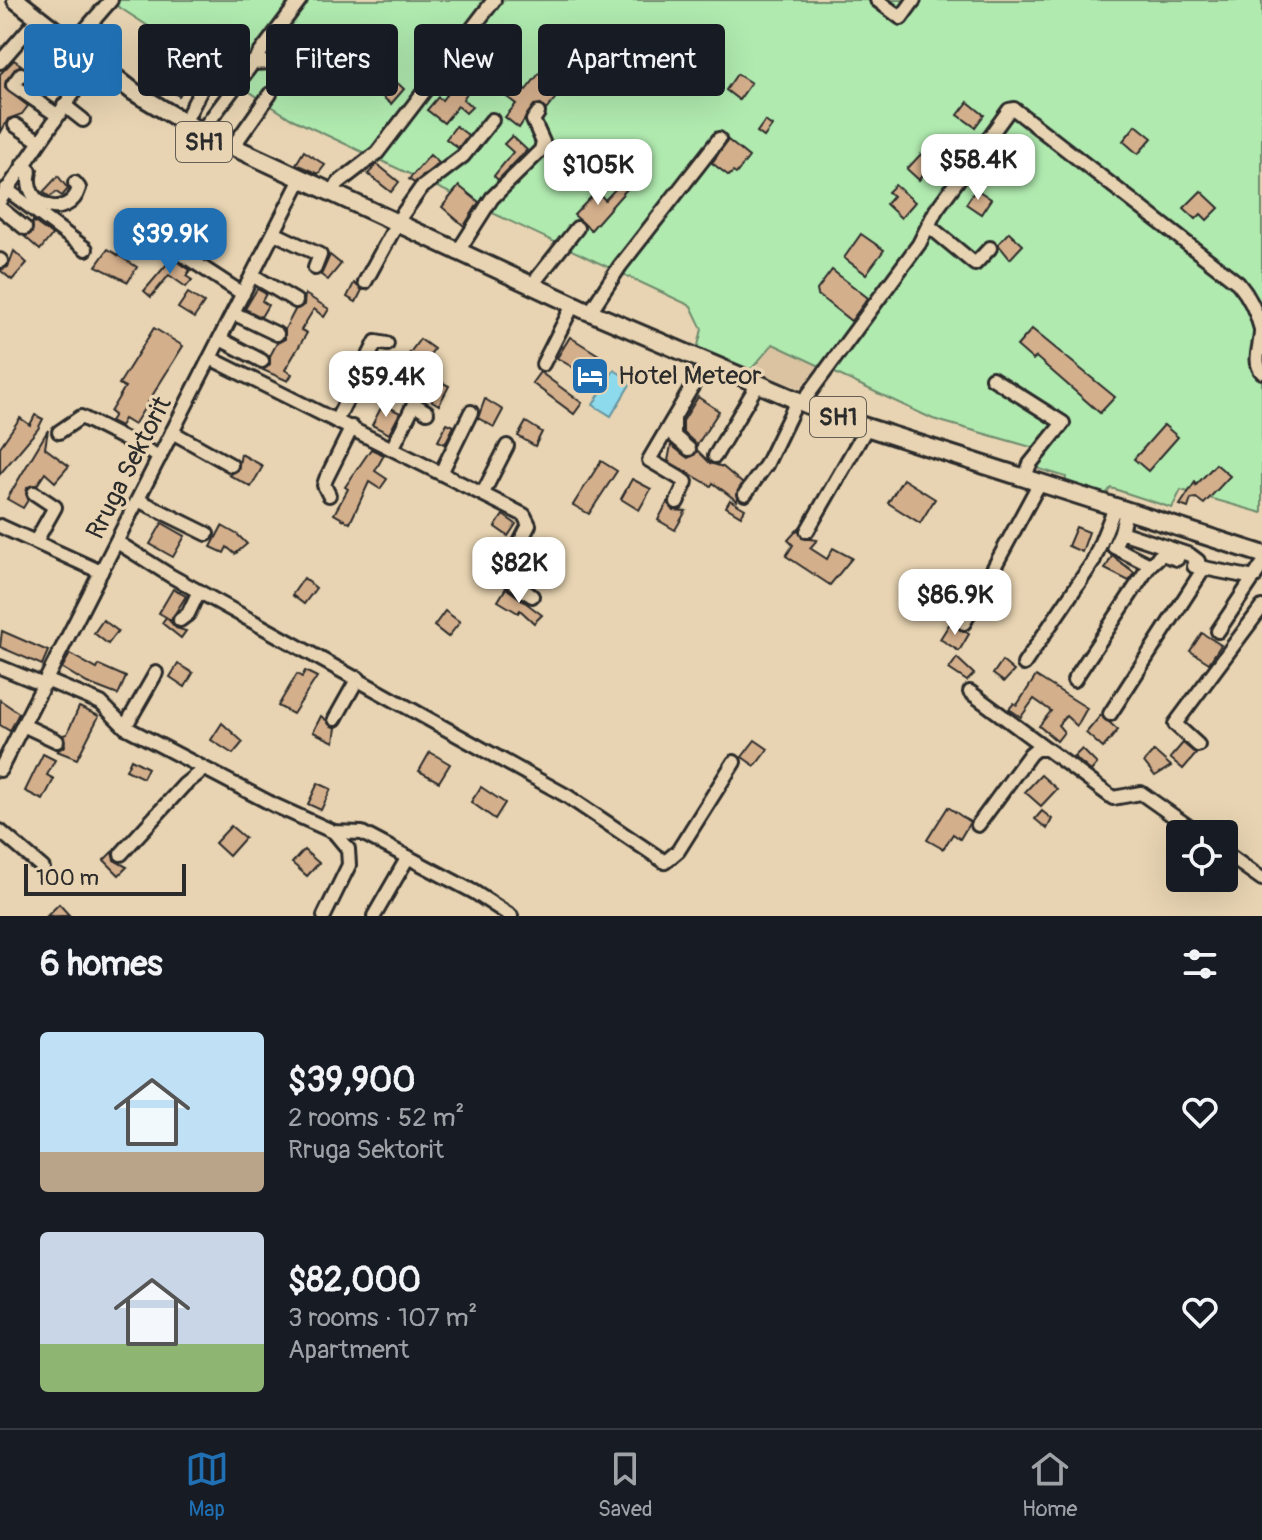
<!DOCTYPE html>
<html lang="en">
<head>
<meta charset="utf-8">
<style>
  :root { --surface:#171b24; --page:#20242c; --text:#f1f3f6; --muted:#9ea1a6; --line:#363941; --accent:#1f6fb2 }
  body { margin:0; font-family:Pangolin,sans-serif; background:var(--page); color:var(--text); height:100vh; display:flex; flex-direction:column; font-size:30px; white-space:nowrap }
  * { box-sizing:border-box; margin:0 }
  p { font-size:26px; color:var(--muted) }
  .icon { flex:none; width:44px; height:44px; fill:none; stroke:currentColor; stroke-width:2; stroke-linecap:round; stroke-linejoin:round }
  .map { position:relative; height:916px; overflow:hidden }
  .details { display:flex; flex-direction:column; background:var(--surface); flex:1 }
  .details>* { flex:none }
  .top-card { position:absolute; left:24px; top:24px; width:800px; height:72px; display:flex; gap:16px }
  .tools { position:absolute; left:1166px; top:820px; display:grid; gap:16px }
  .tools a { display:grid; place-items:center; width:72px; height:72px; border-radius:8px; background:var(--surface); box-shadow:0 8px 32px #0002; font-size:40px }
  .scale { position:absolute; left:24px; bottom:20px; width:162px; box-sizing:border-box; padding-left:8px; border:4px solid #2b2b2b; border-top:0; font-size:22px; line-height:28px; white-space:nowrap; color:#2b2b2b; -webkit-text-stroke:6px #e8d4b2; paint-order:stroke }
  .price { position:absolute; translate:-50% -68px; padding:0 18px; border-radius:16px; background:#fff; color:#222; font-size:26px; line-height:52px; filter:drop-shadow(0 2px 4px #0008) }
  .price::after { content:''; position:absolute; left:50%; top:48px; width:24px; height:18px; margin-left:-12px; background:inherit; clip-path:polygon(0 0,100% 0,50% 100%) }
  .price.current { background:var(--accent); color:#fff }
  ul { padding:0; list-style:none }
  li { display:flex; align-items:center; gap:24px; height:200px; padding:0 40px }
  li span { display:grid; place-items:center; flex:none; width:224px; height:160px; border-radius:8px; color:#555 }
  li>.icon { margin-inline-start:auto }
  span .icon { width:96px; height:96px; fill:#fffc; stroke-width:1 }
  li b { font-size:34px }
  h2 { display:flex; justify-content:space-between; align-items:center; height:96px; padding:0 40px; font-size:34px }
  .pill { padding:0 28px; border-radius:8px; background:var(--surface); box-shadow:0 8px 32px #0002; font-size:28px; line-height:72px }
  .pill.current { background:var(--accent); color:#fff }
  .tab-bar { display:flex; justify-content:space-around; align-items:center; height:112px; border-top:2px solid var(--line); background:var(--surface); font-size:22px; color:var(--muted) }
  .tab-bar a { display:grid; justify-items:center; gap:4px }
  .tab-bar .current { color:var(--accent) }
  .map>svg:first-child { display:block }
  .built { fill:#dbc3a2 }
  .green { fill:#b0eaaf; stroke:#6e8a6d; stroke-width:2 }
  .water { fill:#8edaed; stroke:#66949f; stroke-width:2 }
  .building { fill:#d4af8c; stroke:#2b2b2b; stroke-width:2 }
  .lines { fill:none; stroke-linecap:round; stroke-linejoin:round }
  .minor-casing { stroke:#2b2b2b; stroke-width:18 }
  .major-casing { stroke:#2b2b2b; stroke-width:22 }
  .minor { stroke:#e8d4b2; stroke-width:12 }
  .major { stroke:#e8d4b2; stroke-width:16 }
  .labels { text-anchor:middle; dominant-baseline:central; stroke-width:7; stroke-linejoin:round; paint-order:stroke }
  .shield { fill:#e8d4b2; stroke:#645e54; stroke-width:2 }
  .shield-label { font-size:24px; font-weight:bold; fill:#2b2b2b }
  .poi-label { font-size:26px; fill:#2b2b2b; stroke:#e8d4b2; text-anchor:start }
  .street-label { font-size:26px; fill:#2b2b2b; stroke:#e8d4b2 }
</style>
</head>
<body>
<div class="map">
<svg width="1262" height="916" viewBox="0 0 1262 916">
  <rect width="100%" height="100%" fill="#e8d4b2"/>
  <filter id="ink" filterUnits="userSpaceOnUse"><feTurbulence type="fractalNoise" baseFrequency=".0125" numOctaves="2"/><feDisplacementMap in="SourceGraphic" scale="16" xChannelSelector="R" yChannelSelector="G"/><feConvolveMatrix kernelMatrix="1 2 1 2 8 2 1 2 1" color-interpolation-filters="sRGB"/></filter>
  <g filter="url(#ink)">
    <polygon class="built" points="835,261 877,295 809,387 804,390 754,370"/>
    <polygon class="green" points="108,0 1262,0 1262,513 1181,490 1172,508 1111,488 1105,495 1065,483 1066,477 1033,467 1045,451 933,419 773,344 748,373 697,350 702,329 691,306 290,118"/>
    <polygon class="water" points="614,370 632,381 611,416 593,405"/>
    <g class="building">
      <polygon points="324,28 340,41 328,54 313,41"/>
      <polygon points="569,36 591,53 546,110 540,104 534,105 519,128 505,117 516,104 507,97 517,84 526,90"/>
      <polygon points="483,42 497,55 483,71 471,60 479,54"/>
      <polygon points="219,57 231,72 220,86 201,71"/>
      <polygon points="14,60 21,65 6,80 5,88 28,106 22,114 8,119 0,134 0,74"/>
      <polygon points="63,66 75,75 61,96 48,87"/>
      <polygon points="287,70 297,78 289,87 274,74"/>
      <polygon points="737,74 751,83 739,100 726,90"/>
      <polygon points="172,77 185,86 179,96 165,87"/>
      <polygon points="391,77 404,89 391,104 377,92"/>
      <polygon points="460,77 472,86 463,99 472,107 466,113 458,106 444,123 427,110 438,97 442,100"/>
      <polygon points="968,102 984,115 975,127 958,115"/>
      <polygon points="765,121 772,126 764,137 757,132"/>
      <polygon points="1136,125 1152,138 1138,154 1123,141"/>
      <polygon points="456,126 468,135 458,148 446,139"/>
      <polygon points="512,136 527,150 498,180 494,176 513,152 504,144"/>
      <polygon points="728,140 749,157 736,174 733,172 729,176 712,163"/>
      <polygon points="304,151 325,165 318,174 296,164"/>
      <polygon points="921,154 933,164 919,180 907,169"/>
      <polygon points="430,155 439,163 414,183 409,179"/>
      <polygon points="377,164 399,182 391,192 368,174"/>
      <polygon points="58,176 68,189 62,196 56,192 50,197 43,192"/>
      <polygon points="621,183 627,189 591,230 574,215 597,191 605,200"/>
      <polygon points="895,185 915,202 901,218 886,204 893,196 888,192"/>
      <polygon points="459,186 479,202 464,226 442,207"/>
      <polygon points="976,189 991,199 981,214 966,204"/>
      <polygon points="1201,191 1219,208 1207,220 1201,214 1196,219 1184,208"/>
      <polygon points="33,221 52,235 40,250 25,237 32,233"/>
      <polygon points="1009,232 1023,245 1010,259 998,244"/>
      <polygon points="861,234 884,250 866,274 844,258"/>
      <polygon points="108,249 137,267 128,282 96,266"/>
      <polygon points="14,251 27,263 12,280 0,270 8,267"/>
      <polygon points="330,255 341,264 328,280 321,275"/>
      <polygon points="172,258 190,270 186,276 192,280 186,287 169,275 151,297 144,291"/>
      <polygon points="832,270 868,298 851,321 818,295 817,290"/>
      <polygon points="354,283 362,290 356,302 347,297"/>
      <polygon points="257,289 266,294 262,301 268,305 261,317 245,309"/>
      <polygon points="188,293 204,303 194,318 178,308"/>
      <polygon points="305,294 329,309 324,317 314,309 301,330 307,333 285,370 292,374 288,381 263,370 270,364 270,356 277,343 285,339 285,329 295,310 304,305"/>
      <polygon points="154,328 183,346 134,425 124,419 120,426 110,421 114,415 110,412 125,387 119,384"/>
      <polygon points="1032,329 1115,397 1100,413 1036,357 1033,360 1017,346"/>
      <polygon points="570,337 602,357 589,377 557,358"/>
      <polygon points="420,339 434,349 429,356 435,361 429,369 409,354"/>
      <polygon points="540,372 582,403 574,414 532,383"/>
      <polygon points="437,380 449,386 439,405 427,398"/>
      <polygon points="698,397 719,411 697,445 683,432 683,421"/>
      <polygon points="485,399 503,410 494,427 478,418"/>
      <polygon points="383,404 400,413 389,434 372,425"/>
      <polygon points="35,415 43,419 38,429 0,474 0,447 20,418 30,425"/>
      <polygon points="526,422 542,432 535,446 518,436"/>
      <polygon points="447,423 454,426 445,444 438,441"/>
      <polygon points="1164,425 1178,437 1148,471 1134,459"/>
      <polygon points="48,430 45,448 69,466 55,482 45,473 37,485 27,487 28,500 23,508 7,499"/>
      <polygon points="671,445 688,458 698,451 710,463 723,467 742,483 737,501 713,483 711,486 668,461"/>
      <polygon points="371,449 384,455 375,471 387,479 380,489 369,482 350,523 334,514 348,489 345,487"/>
      <polygon points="241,454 263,466 251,487 229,475 238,470"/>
      <polygon points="601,461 617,471 589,514 573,505"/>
      <polygon points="1216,464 1230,476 1204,504 1196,498 1191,499 1188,508 1180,505 1195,482 1196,485"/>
      <polygon points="632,479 651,489 639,510 621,499"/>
      <polygon points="903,479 935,499 920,523 888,503"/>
      <polygon points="730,500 745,509 741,516 726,507"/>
      <polygon points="668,501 673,510 686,511 675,530 658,520"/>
      <polygon points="503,515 516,524 508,536 495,527"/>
      <polygon points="162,523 185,536 173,557 150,544"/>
      <polygon points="222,526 238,535 247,544 235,554 227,547 224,553 211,547"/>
      <polygon points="1076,527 1089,532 1082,552 1068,546"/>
      <polygon points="799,528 802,538 817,540 810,548 827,559 833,548 852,558 830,585 786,556 793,545 788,540"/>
      <polygon points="1112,556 1134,572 1129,581 1105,569"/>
      <polygon points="304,578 316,588 304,604 292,595"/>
      <polygon points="506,588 542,615 534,623 520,610 518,613 498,601"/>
      <polygon points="173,589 186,596 171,620 167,618 176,628 186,631 181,638 162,623 166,617 159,613"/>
      <polygon points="445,611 460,622 448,637 434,626"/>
      <polygon points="103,620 118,631 108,644 94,633"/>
      <polygon points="950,623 969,634 959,651 940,639"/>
      <polygon points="2,631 48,651 42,665 0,647"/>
      <polygon points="1202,633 1221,645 1209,663 1190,651"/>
      <polygon points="70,654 97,669 99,665 126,677 118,695 87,683 62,668"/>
      <polygon points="957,658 974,674 967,681 949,669"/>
      <polygon points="1002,661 1014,671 1004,682 993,674"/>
      <polygon points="178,664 193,673 185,687 170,677"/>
      <polygon points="305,671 317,677 293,714 278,706 297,674 302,677"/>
      <polygon points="1036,676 1087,708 1077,726 1066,716 1058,725 1064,732 1057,741 1039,726 1051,711 1034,699 1021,717 1009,709 1014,703 1017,705"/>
      <polygon points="0,700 19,713 10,731 0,725"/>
      <polygon points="79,707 99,716 77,759 57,751 65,746 63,735 67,734"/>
      <polygon points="1101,715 1118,730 1103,748 1086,733"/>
      <polygon points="321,716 336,728 334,742 313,732"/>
      <polygon points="222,723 243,742 233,754 211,740"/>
      <polygon points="755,740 768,749 755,766 742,757"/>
      <polygon points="1183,743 1196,754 1183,769 1170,758"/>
      <polygon points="1082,749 1097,764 1091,771 1074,757"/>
      <polygon points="1154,751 1171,766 1155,776 1144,762"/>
      <polygon points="430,752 450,764 439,782 419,771"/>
      <polygon points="43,754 55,760 47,775 54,779 43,800 25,791"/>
      <polygon points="131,759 148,768 143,778 126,770"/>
      <polygon points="1041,775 1057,789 1041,806 1025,792"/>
      <polygon points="318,783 331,789 321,810 308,804"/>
      <polygon points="481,787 505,803 495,819 471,802"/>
      <polygon points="948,807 970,822 960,839 953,834 943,849 927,840"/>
      <polygon points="1042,811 1052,819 1047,829 1035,819"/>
      <polygon points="231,826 245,838 229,856 215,843"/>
      <polygon points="304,850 319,863 307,876 292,863"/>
      <polygon points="112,852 114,860 127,867 119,875 104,860"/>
      <polygon points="59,904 70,916 47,916"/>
    </g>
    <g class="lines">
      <g class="minor-casing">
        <g id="minor">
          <polyline points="877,0 901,18 914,0"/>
          <polyline points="71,46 111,0"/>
          <polyline points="0,62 33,24"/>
          <polyline points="252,63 316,60"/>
          <polyline points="449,63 471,49"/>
          <polyline points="21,74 13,85 57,115"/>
          <polyline points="64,105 83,120"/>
          <polyline points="184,123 205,82"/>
          <polyline points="15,125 39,141"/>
          <polyline points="201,132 300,0"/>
          <polyline points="232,148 270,94"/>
          <path d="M 23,164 L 30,171 C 21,207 69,222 79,188 L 75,183"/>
          <polyline points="6,189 86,249"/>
          <polyline points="332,193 338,183 377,153 494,0"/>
          <polyline points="0,200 90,69"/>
          <polyline points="0,208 25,228"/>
          <polyline points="397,222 421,188 463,156 492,120"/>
          <polyline points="929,226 975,264 990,248"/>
          <polyline points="274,233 320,255 315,268"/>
          <polyline points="174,249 243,294"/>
          <polyline points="457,253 492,198 541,150 543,142 533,120 538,113"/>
          <polyline points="0,260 1,261"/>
          <polyline points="252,275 296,301"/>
          <polyline points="365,282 394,229"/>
          <polyline points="531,286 577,228"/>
          <polyline points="590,312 620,266 719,139"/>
          <polyline points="233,313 277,334"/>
          <polyline points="220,339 262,361"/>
          <polyline points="210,358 524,515 529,525 503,575 532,596"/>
          <polyline points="543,364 573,305"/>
          <polyline points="992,378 1063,423 1030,464 1024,479"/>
          <path d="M 802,403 L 919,244 L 936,210 L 1009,110 L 1014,109 L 1238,283 C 1249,296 1257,313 1261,329 C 1262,343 1252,362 1262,372"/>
          <polyline points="674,420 674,436 689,449"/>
          <polyline points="336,421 376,342 387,344"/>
          <polyline points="59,432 81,417 160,457"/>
          <polyline points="172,432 231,465"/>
          <polyline points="393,447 414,404 427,412"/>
          <polyline points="715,456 757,385"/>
          <polyline points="442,471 471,412"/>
          <polyline points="34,493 55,507 36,541"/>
          <polyline points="483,493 507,446"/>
          <polyline points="745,494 766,465 797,401"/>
          <polyline points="329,495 324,485 326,479 352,427"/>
          <polyline points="138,500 207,534"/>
          <polyline points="677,502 686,482 649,460 706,363"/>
          <polyline points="0,526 101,572"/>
          <polyline points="807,531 867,427"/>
          <polyline points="1121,532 1114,547 1150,565 1162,554 1177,559"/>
          <polyline points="117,542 171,576 567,796 665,862 678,851 734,762"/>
          <polyline points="1194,566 1254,578"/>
          <polyline points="180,620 188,614 199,591"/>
          <polyline points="964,623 1039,484"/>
          <polyline points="1218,631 1262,565"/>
          <polyline points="1024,664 1093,562 1115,507"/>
          <polyline points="0,667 44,685"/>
          <polyline points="46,680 101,703 125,727 274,805 334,832 362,833 474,892 511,916"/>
          <polyline points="1074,680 1150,565"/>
          <polyline points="970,692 1113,798 1141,793 1199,834"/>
          <polyline points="1110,714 1201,573 1198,561 1190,555 1121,532 1126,511"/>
          <polyline points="335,719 358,678"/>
          <polyline points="23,725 57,741"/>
          <polyline points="125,727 156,673"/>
          <polyline points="1198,745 1175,724 1262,607"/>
          <polyline points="0,770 301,179"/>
          <polyline points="978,825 1030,754 1036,749 1047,749"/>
          <polyline points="0,831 43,868"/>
          <polyline points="1224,852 1262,879"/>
          <polyline points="121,854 184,785 204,769"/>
          <polyline points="324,916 349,865 348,849 334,832"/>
          <polyline points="374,916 408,857"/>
        </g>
      </g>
      <g class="major-casing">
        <polyline id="major" points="16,0 134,92 201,132 585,310 841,419 1262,554"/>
      </g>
      <use href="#minor" class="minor"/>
      <use href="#major" class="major"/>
    </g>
  </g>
  <defs>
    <g id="hotel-square" transform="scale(2)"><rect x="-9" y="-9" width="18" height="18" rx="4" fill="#1f6fb2" stroke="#e8d4b2"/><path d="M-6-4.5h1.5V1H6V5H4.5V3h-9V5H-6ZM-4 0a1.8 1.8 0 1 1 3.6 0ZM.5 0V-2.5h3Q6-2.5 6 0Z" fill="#fff"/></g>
  </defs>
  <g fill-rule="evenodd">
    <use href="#hotel-square" x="590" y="376"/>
  </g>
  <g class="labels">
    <g class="shield">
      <rect x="176" y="122" width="56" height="40" rx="6"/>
      <rect x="810" y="397" width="56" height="40" rx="6"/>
    </g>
    <g class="shield-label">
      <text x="204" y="142">SH1</text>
      <text x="838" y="417">SH1</text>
    </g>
    <g class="poi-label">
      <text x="618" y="376">Hotel Meteor</text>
    </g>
    <g class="street-label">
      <text transform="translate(129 468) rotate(-63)">Rruga Sektorit</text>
    </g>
  </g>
</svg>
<div class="tools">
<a><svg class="icon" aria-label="locate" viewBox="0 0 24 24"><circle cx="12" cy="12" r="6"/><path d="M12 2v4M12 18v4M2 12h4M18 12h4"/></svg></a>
</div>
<div class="scale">100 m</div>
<b class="price" style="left:978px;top:202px">$58.4K</b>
<b class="price" style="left:598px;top:207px">$105K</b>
<b class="price current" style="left:170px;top:276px">$39.9K</b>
<b class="price" style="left:386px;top:419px">$59.4K</b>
<b class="price" style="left:519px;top:605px">$82K</b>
<b class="price" style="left:955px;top:637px">$86.9K</b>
<div class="top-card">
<a class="pill current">Buy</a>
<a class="pill">Rent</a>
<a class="pill">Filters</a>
<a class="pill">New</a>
<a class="pill">Apartment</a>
</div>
</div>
<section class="details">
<h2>6 homes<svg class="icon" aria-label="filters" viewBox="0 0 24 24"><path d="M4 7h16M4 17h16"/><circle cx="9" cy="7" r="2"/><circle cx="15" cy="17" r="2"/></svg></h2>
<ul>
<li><span style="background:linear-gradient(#bfe0f5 75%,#b9a48a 0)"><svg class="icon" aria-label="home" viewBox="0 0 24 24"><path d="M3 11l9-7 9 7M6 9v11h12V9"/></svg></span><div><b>$39,900</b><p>2 rooms · 52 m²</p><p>Rruga Sektorit</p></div><svg class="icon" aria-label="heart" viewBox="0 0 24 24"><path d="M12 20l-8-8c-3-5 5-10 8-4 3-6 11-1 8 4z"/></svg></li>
<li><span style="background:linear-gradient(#c9d6e8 70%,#8fb573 0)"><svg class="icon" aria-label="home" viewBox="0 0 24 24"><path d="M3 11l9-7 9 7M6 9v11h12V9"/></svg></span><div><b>$82,000</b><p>3 rooms · 107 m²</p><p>Apartment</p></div><svg class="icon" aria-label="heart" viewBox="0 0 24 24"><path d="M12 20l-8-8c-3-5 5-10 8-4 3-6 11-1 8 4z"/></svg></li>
</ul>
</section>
<nav class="tab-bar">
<a class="current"><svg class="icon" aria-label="map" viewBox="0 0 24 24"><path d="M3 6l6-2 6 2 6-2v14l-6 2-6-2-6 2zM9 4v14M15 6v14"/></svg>Map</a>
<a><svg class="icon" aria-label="saved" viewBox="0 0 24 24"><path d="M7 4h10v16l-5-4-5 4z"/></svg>Saved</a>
<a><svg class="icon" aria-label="home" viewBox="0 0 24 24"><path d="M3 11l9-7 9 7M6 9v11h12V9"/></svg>Home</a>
</nav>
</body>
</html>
